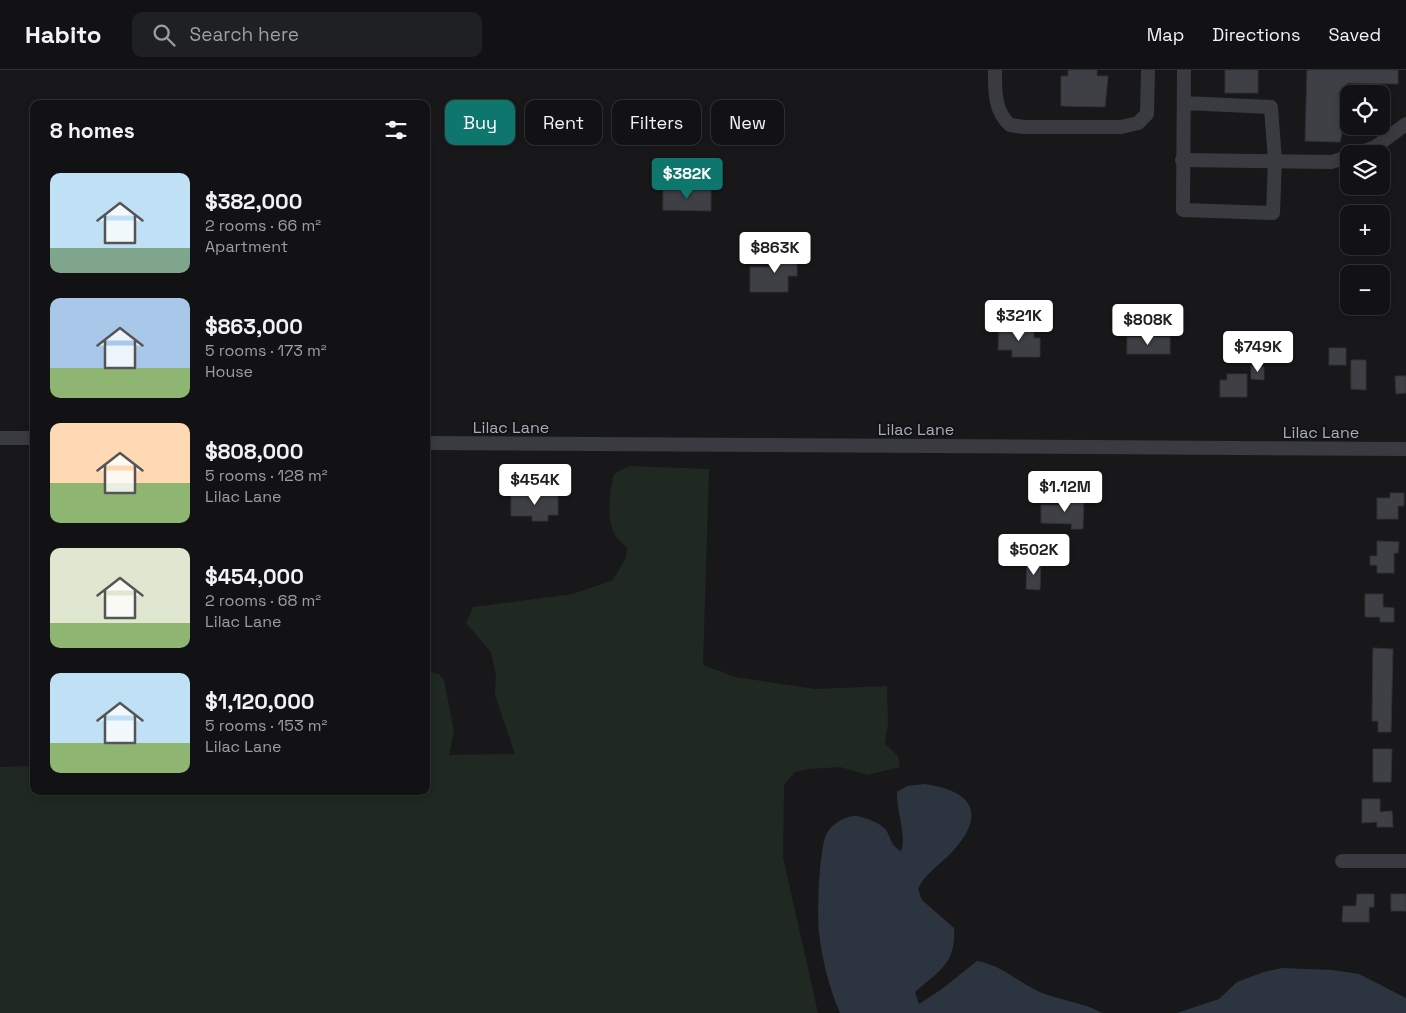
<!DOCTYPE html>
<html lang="en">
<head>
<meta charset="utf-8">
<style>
  :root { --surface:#121214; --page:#1f2022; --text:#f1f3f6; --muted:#9c9ea0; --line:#313234; --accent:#0f766e }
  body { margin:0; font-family:"Space Grotesk",sans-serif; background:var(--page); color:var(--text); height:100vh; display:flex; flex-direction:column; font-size:19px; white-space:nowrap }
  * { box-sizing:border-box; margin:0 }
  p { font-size:16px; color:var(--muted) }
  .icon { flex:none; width:28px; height:28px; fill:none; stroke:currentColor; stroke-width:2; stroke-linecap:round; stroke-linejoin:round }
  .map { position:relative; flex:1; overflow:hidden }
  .sheet { position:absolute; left:30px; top:30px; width:400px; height:695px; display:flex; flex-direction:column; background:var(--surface); border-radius:10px; box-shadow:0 2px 8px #0003,0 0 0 1px var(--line) }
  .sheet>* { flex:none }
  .guide { position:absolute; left:445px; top:30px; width:475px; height:45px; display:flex; gap:10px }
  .tools { position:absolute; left:1340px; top:15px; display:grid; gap:10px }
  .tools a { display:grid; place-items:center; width:50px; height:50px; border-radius:10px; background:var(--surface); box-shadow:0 2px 8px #0003,0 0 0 1px var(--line); font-size:25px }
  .price { position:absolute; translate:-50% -42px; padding:0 11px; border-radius:5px; background:#fff; color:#222; font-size:16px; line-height:32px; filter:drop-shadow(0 1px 2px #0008) }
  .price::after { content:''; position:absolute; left:50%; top:30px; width:15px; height:11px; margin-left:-8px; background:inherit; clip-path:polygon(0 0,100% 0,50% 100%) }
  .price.selected { background:var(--accent); color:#fff }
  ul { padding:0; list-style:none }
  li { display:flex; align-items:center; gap:15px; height:125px; padding:0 20px }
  li span { display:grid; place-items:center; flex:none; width:140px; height:100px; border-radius:10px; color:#555 }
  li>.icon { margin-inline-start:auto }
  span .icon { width:60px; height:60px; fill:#fffc; stroke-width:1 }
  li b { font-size:21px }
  h2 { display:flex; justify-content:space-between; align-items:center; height:60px; padding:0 20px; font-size:21px }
  .chip { padding:0 18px; border-radius:10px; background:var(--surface); box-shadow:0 2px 8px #0003,0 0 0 1px var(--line); font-size:18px; line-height:45px }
  .chip.selected { background:var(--accent); color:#fff }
  header { display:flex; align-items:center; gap:30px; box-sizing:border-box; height:70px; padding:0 25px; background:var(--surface); border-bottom:1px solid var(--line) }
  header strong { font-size:24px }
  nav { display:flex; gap:28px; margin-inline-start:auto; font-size:18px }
  .search { width:350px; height:45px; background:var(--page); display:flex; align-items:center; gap:12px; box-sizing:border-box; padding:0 18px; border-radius:10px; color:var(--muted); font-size:19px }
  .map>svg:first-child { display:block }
  .green { fill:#1f2921 }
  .water { fill:#2c353f }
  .building { fill:#3f4045; stroke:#323236 }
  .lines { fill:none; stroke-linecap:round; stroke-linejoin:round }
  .minor { stroke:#3a3b41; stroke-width:14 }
  .labels { text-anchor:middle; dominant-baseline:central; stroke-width:4; stroke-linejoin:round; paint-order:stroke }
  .street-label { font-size:16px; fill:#a9acbb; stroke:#131315 }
</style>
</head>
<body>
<header>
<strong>Habito</strong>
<div class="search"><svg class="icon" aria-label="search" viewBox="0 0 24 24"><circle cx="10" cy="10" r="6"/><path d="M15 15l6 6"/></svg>Search here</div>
<nav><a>Map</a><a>Directions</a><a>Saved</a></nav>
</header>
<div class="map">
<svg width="1406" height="943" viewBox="0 0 1406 943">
  <rect width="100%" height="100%" fill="#18181a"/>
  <path class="green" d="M 629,396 L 709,399 L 703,595 L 735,607 L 815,619 L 887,616 L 888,653 L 885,674 L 898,686 L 900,697 L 868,705 L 840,697 L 810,699 L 795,702 L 784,715 L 783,787 L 818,943 L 0,943 L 0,697 L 34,696 L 34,721 L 426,721 L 426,601 L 439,604 L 444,610 L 454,661 L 449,685 L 515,684 L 495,625 L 496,606 L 491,582 L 466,553 L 473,537 L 573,524 L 613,510 L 626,488 L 627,478 C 623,473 616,468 614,463 C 606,446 610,421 614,404 Z"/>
  <g class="water">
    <path d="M 925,714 C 973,721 987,744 952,782 C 940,795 925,803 918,819 L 922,830 L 954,858 C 956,893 940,900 915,922 L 919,934 L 942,919 L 977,891 C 1002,895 1017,912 1040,922 C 1061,931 1083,932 1102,943 L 840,943 C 829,918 822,889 819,862 C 817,844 819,777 827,763 C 832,754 846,745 856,746 C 864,747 881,753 886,760 C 892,770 890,775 901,781 C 907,767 896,739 897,722 L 907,716 Z"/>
    <polygon points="1282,898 1332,900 1359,904 1406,928 1406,943 1177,943 1219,929 1237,912 1264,902"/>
  </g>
  <g class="building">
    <polygon points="1068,0 1097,0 1097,6 1108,6 1105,37 1061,36 1061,6 1068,6"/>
    <rect x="1225" y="0" width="33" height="23"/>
    <polygon points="1307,0 1398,0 1398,14 1348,13 1339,22 1340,57 1342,64 1340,72 1305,71"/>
    <polygon points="663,120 711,120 711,141 663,140"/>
    <polygon points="778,180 797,180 797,206 788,206 788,222 750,222 750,197 778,197"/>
    <polygon points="999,258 1034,259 1034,268 1040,268 1040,287 1012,287 1012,280 998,280"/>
    <rect x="1127" y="267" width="43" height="17"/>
    <rect x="1329" y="278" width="17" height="17"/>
    <polygon points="1351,290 1366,290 1366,320 1351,319"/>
    <polygon points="1251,296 1264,297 1264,310 1251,309"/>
    <polygon points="1227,304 1247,304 1247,327 1220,327 1220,310 1227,310"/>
    <polygon points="1395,306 1406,306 1406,323 1396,324"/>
    <polygon points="1390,423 1404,423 1404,436 1398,436 1398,449 1377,449 1377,428 1390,428"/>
    <polygon points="511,425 558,425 558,445 548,445 548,451 532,451 532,446 511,446"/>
    <polygon points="1064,428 1084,428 1083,459 1071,459 1072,454 1041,453 1041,435 1064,435"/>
    <polygon points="1377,471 1399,472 1398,483 1394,483 1394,503 1377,503 1377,495 1370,495 1370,486 1377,486"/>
    <polygon points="1027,492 1041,492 1040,520 1026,519"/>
    <polygon points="1365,524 1383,524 1383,537 1394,538 1394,552 1380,552 1380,547 1365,547"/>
    <polygon points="1373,578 1393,579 1391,662 1378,662 1378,651 1372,651"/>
    <polygon points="1373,679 1392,679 1391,712 1373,712"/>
    <polygon points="1362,729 1380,729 1380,742 1392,741 1393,757 1377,757 1377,752 1362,753"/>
    <polygon points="1357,824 1374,824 1374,837 1369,837 1369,852 1342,852 1343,836 1356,836"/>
    <rect x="1391" y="824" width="15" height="17"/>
  </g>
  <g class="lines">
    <g class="minor">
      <path d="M 995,0 C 995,20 994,41 1010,55 L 1024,57 L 1121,57 L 1138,53 L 1147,44 L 1148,0"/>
      <polyline points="1184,33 1271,37 1275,91 1273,143 1183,140 1184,0"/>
      <polyline points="1356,84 1375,77 1406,54"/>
      <polyline points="1182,90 1332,92 1349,86"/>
      <polyline points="0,368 34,368"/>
      <polyline points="426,373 1406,379"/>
      <polyline points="1342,791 1406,791"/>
    </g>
  </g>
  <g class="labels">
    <g class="street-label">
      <text x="511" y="357">Lilac Lane</text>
      <text x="916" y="359">Lilac Lane</text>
      <text x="1321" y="362">Lilac Lane</text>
    </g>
  </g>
</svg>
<div class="tools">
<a><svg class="icon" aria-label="locate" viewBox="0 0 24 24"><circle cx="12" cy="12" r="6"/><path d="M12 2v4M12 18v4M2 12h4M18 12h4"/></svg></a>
<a><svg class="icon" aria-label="layers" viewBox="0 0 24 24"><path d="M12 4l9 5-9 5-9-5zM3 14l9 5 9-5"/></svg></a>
<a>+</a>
<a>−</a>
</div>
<b class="price selected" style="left:687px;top:130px">$382K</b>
<b class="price" style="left:775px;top:204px">$863K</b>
<b class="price" style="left:1019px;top:272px">$321K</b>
<b class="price" style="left:1148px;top:276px">$808K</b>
<b class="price" style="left:1258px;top:303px">$749K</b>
<b class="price" style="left:535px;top:436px">$454K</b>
<b class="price" style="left:1065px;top:443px">$1.12M</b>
<b class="price" style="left:1034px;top:506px">$502K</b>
<div class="guide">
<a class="chip selected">Buy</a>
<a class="chip">Rent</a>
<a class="chip">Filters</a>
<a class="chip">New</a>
</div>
<section class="sheet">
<h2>8 homes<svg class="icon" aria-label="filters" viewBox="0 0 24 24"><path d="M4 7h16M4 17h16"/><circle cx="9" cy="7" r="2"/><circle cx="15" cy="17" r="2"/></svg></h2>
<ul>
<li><span style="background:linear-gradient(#bfe0f5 75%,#7fa58c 0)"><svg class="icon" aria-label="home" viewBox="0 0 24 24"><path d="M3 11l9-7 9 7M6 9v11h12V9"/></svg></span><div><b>$382,000</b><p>2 rooms · 66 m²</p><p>Apartment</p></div></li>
<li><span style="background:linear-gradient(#a9c7e8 70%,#8fb573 0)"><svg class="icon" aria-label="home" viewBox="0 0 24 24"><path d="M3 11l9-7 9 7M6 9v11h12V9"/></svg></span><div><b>$863,000</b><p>5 rooms · 173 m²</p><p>House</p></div></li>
<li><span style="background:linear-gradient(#ffd9b3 60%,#8fb573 0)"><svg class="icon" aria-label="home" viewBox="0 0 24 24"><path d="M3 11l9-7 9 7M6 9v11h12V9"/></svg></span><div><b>$808,000</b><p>5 rooms · 128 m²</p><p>Lilac Lane</p></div></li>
<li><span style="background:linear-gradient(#dfe7d0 75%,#8fb573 0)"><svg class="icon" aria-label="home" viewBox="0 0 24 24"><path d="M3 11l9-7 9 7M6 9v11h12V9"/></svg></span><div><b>$454,000</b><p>2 rooms · 68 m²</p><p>Lilac Lane</p></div></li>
<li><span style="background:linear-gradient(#bfe0f5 70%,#8fb573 0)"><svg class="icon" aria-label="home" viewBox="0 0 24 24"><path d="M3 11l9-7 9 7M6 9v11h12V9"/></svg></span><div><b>$1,120,000</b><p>5 rooms · 153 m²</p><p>Lilac Lane</p></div></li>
</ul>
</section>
</div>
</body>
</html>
